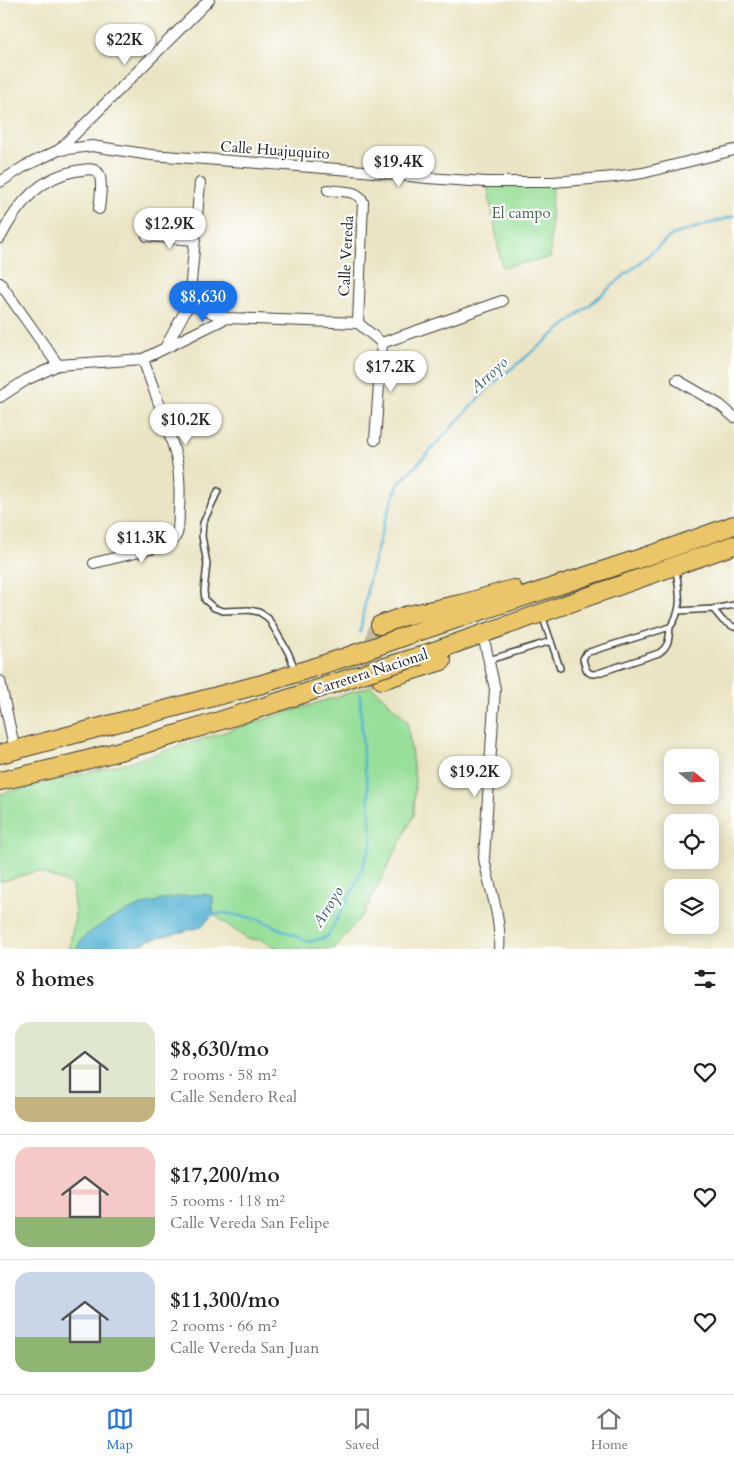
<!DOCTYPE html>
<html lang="en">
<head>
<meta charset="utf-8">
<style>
  :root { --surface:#fff; --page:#f6f6f6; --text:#222; --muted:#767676; --line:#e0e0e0; --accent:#1a73e8 }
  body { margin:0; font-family:Cardo,serif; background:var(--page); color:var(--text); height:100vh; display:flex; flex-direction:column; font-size:19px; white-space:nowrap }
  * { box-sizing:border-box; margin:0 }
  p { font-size:16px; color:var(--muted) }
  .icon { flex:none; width:28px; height:28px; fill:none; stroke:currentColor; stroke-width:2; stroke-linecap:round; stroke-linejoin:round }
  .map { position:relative; height:949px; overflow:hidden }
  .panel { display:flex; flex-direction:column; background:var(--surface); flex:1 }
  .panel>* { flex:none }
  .needle { width:32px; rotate:108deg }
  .controls { position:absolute; left:664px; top:749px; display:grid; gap:10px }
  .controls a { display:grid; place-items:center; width:55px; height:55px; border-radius:10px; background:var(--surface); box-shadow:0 2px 12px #0003; font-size:25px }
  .price { position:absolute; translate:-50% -42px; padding:0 11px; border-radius:18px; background:#fff; color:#222; font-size:16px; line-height:32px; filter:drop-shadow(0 1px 2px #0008) }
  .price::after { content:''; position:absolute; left:50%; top:30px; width:15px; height:11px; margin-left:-8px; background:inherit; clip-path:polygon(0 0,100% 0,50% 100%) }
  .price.selected { background:var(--accent); color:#fff }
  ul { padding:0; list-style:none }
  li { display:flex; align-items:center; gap:15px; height:125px; padding:0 15px }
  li+li { border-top:1px solid var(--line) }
  li span { display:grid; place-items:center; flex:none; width:140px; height:100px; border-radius:15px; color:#555 }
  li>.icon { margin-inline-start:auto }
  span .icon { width:60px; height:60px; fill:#fffc; stroke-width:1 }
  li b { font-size:21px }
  h2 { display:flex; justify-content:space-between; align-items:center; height:60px; padding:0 15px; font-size:21px }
  .menu { display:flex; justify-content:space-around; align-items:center; height:70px; border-top:1px solid var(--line); background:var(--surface); font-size:14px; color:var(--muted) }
  .menu a { display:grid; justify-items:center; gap:2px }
  .menu .selected { color:var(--accent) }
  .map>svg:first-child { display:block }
  .green { fill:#98df99; stroke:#5a7e5a }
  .water { fill:#55b3d4; stroke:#386878 }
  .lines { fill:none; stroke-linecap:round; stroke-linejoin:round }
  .stream { stroke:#55b3d4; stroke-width:2.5 }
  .highway-tunnel { stroke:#c2bca2; stroke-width:18; stroke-dasharray:18 9; stroke-linecap:butt }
  .lane-casing { stroke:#3b3a35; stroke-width:8 }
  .street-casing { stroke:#3b3a35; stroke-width:12 }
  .highway-casing { stroke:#3b3a35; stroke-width:20 }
  .lane { stroke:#fff; stroke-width:5 }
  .street { stroke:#fff; stroke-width:10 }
  .highway { stroke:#ebc669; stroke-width:18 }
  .highway-bridge-casing { stroke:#3b3a35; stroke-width:20; stroke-linecap:butt }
  .highway-bridge { stroke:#ebc669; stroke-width:18 }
  .labels { text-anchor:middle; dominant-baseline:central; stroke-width:4.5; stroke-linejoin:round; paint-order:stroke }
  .street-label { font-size:15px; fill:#1c1c1c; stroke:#fff }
  .park-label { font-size:15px; fill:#476048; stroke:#fff }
  .water-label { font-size:16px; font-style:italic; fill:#36606f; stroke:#fff }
</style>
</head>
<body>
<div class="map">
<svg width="734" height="949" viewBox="0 0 734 949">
  <rect width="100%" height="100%" fill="#fff"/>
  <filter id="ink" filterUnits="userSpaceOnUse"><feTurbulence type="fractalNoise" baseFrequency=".02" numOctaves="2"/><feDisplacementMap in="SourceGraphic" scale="10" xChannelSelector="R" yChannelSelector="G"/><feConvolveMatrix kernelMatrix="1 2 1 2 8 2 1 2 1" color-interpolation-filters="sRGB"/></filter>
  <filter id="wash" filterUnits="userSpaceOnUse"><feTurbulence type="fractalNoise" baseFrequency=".0096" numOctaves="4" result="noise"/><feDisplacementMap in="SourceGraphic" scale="20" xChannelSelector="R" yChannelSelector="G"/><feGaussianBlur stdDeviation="1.12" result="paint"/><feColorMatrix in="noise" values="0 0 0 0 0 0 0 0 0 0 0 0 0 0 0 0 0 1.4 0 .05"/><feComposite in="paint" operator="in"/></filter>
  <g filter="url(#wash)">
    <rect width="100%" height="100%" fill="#ebe4c4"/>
    <g class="green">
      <polygon points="552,183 550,258 502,267 487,184"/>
      <polygon points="371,686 407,720 415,779 414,815 364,913 334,949 279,949 261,940 247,939 213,914 83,938 77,949 69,949 75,917 72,885 37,871 0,882 0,794 126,763"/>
    </g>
    <path class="water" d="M 204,894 L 213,896 L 213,914 L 202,927 L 149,940 L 131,949 L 77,949 C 78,946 80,942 82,939 C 85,935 91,932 95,929 C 125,907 167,896 204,894 Z"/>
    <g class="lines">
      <g class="stream">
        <polyline points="360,632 369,580 384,523 398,485 490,386 574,318 672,235 734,216"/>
        <polyline points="211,915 224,913 258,919 309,942 327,937 355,886 372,843 368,789 363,756 360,694"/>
      </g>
    </g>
  </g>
  <g filter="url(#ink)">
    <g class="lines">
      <path class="highway-tunnel" d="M 380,625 C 372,635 371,666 376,678 L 382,680"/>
      <g class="lane-casing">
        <g id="lane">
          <polyline points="218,491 203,523 202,536 207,564 204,591 205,600 214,608 223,611 249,610 259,612 268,618 288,652 295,669"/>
          <polyline points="713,609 723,621 734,627"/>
          <polyline points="678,611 713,609 734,605"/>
          <polyline points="542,615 560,668"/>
          <path d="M 670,627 C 669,639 669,646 659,653 L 595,674 C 586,675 585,666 583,659 L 586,653 L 670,627 C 684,610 679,590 676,570"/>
          <polyline points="489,660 551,641"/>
        </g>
      </g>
      <g class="street-casing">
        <g id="street">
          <polyline points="59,150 209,0"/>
          <polyline points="0,182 25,166 59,150 92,146 151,155 364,171 427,178 486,182 553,182 614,177 643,173 734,150"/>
          <path d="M 328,190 C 339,192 359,189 363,202 L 358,323"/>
          <polyline points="147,236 195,240"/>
          <path d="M 0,238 C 18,203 41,175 82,170 C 87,169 96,168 99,174 C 103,181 100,201 99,209"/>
          <polyline points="0,283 58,365"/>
          <polyline points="189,304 226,318"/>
          <polyline points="165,348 189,304 200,183"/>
          <polyline points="677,380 720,405 734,417"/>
          <polyline points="0,397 26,380 58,365 143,359 226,318 358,323 382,343 502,301"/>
          <polyline points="375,440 382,343"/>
          <path d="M 94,563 L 164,546 C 181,539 178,527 179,511 C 180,494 180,477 177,461 C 169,426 154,392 143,359"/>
          <path d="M 485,644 L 495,689 L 484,858 C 489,888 502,917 499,949"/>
          <polyline points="0,681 15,751"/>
        </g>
      </g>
      <g class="highway-casing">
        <g id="highway">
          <polyline points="380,625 408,615 465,603 513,589"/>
          <polyline points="414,633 665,550 734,525"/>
          <polyline points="420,656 734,545"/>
          <polyline points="382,680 442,661"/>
          <polyline points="0,754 262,684 346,657"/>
          <path d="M 0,781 C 119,755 235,717 350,678"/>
        </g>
      </g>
      <use href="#lane" class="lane"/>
      <use href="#street" class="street"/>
      <use href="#highway" class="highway"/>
      <g class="highway-bridge-casing">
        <g id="highway-bridge">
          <polyline points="346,657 414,633"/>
          <polyline points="350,678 420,656"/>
        </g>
      </g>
      <use href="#highway-bridge" class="highway-bridge"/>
    </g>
  </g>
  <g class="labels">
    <g class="street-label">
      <text transform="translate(275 150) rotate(4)">Calle Huajuquito</text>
      <text transform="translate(346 256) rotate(-87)">Calle Vereda</text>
      <text transform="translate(370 672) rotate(-18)">Carretera Nacional</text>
    </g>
    <g class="park-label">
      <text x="521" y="213">El campo</text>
    </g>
    <g class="water-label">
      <text transform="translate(489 375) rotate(-43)">Arroyo</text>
      <text transform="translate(328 907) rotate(-58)">Arroyo</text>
    </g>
  </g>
</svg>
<div class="controls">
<a><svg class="needle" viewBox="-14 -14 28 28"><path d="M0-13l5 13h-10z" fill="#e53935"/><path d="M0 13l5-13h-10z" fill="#767676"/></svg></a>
<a><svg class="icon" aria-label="locate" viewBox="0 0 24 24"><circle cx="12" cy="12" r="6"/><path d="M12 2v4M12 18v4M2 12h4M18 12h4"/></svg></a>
<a><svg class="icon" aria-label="layers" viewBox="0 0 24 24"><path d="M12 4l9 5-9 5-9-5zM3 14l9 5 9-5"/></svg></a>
</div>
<b class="price" style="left:125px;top:66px">$22K</b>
<b class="price" style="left:399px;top:188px">$19.4K</b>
<b class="price" style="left:170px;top:250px">$12.9K</b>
<b class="price selected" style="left:203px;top:323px">$8,630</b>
<b class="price" style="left:391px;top:393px">$17.2K</b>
<b class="price" style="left:186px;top:446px">$10.2K</b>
<b class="price" style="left:142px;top:564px">$11.3K</b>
<b class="price" style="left:475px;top:798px">$19.2K</b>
</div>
<section class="panel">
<h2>8 homes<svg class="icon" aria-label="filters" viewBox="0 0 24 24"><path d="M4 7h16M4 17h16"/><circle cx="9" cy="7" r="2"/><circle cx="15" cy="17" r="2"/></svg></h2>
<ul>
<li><span style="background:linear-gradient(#dfe7d0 75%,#c2b280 0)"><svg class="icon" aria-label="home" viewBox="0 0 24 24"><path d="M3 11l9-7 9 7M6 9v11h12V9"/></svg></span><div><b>$8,630/mo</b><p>2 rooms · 58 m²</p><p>Calle Sendero Real</p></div><svg class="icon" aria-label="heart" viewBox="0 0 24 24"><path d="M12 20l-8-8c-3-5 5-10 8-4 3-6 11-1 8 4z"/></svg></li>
<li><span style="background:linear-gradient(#f6c9c9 70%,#8fb573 0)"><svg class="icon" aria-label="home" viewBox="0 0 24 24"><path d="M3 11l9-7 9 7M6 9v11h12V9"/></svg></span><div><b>$17,200/mo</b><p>5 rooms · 118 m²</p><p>Calle Vereda San Felipe</p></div><svg class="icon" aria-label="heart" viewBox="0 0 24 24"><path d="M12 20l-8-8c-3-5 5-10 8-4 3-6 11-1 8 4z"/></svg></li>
<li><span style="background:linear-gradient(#c9d6e8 65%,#8fb573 0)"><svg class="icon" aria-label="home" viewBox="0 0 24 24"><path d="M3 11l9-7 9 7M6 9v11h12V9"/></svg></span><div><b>$11,300/mo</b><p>2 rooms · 66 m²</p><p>Calle Vereda San Juan</p></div><svg class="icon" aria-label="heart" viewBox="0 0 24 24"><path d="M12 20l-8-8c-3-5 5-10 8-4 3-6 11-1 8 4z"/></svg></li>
</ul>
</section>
<nav class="menu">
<a class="selected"><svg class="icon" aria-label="map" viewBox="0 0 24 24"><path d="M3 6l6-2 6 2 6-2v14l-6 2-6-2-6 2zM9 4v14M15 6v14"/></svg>Map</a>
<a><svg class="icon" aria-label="saved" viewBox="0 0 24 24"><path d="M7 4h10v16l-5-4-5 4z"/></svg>Saved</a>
<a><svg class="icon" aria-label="home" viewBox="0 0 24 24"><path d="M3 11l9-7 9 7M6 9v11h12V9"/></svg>Home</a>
</nav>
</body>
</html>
